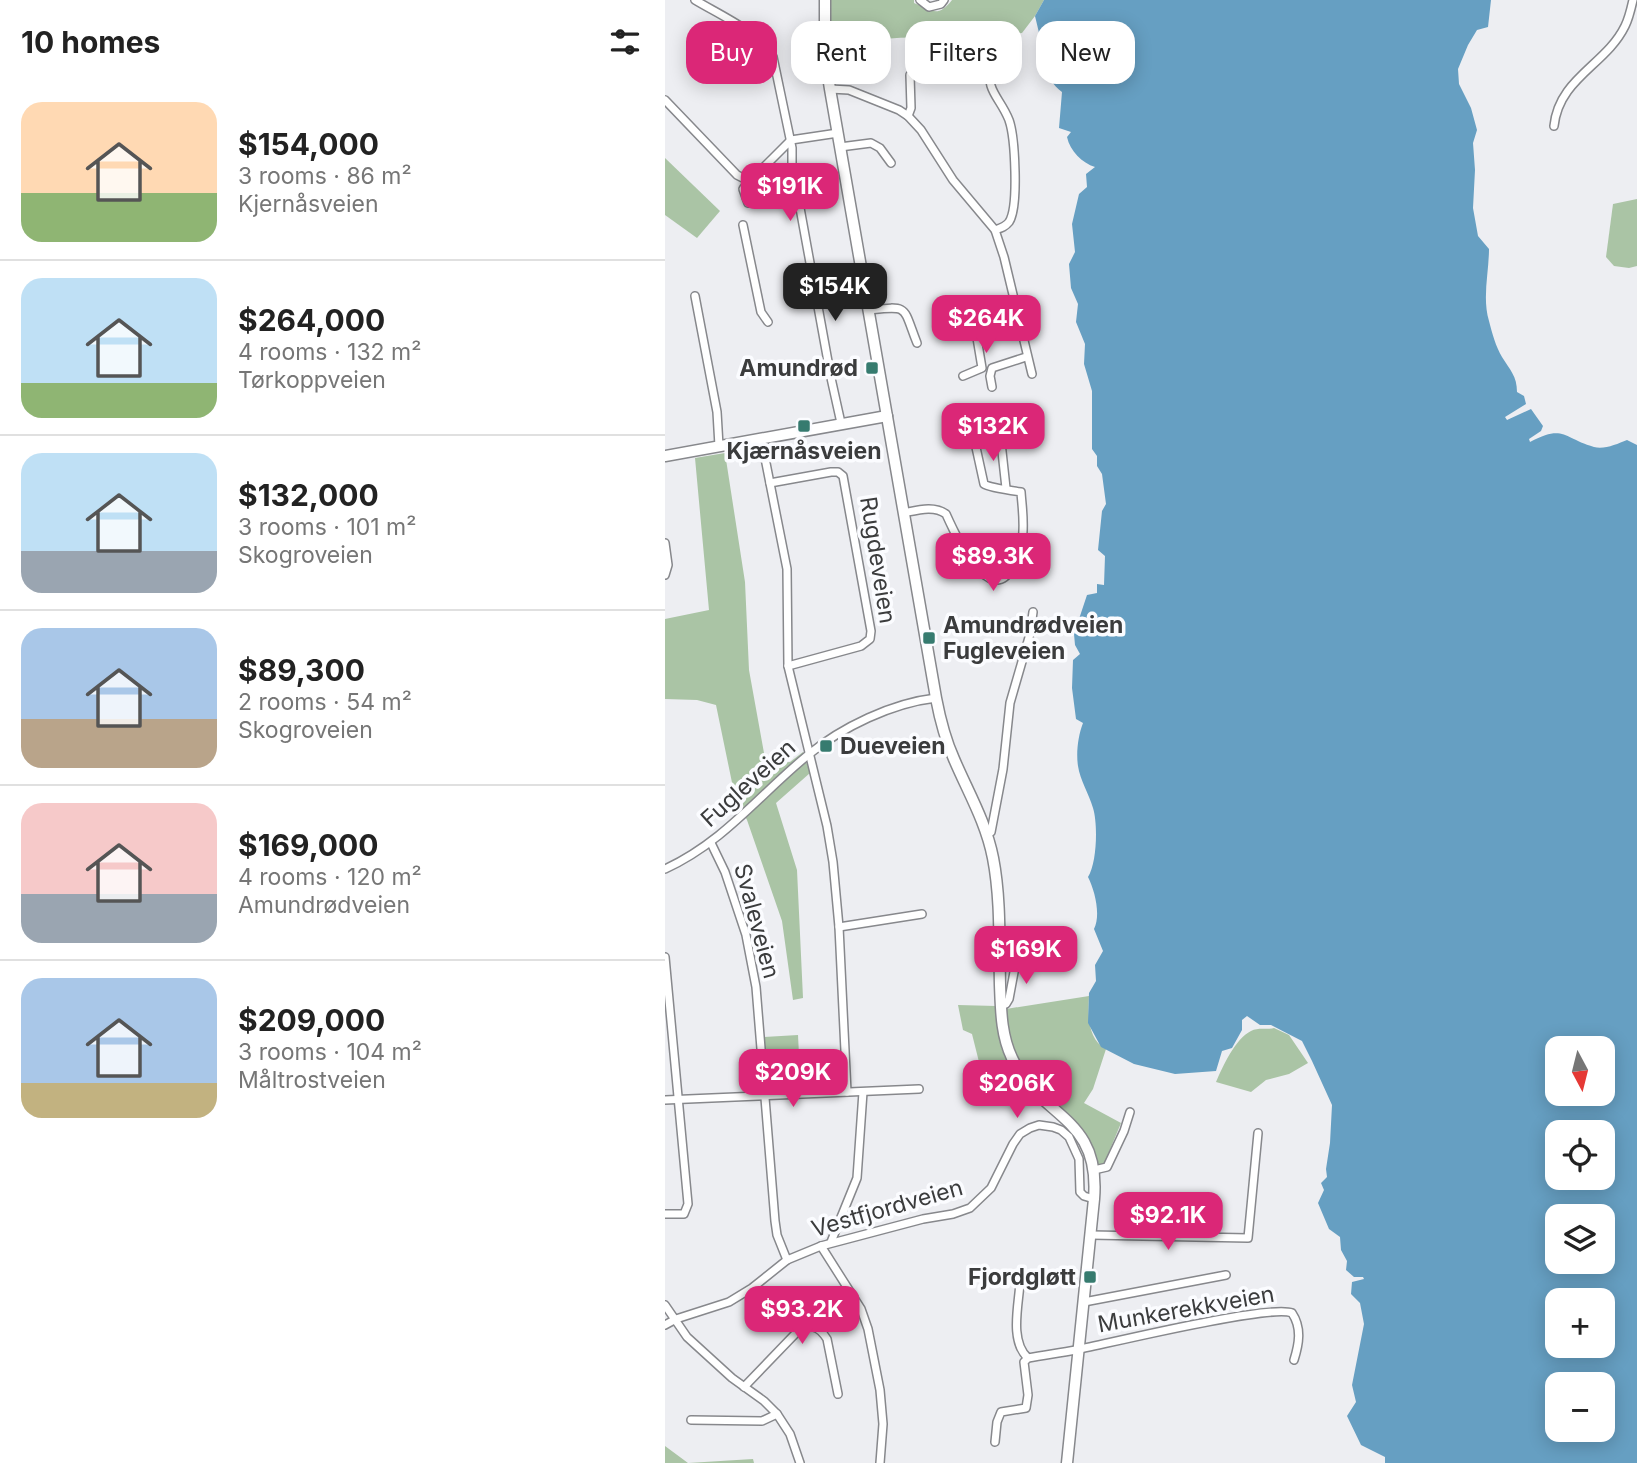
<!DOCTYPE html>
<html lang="en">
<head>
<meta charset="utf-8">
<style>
  :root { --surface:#fff; --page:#f2f2f2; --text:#222; --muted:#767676; --line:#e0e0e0; --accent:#db2777 }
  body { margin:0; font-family:Inter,sans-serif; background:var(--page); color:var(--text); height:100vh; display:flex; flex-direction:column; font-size:26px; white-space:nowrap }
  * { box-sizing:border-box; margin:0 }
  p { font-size:23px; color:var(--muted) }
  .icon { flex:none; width:38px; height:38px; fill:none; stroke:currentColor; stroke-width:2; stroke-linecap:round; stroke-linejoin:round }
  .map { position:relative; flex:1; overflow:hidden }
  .details { display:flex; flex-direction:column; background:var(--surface); width:665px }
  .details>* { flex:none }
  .banner { position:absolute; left:21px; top:21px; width:665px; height:63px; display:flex; gap:14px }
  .needle { width:46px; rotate:173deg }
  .controls { position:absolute; left:880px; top:1036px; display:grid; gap:14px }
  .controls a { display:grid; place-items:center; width:70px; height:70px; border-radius:14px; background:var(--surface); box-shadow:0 4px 18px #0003; font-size:35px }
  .price { position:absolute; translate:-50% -60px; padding:0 16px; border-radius:14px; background:var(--accent); color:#fff; font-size:23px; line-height:46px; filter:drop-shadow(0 2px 4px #0008) }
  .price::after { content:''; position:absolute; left:50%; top:42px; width:21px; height:16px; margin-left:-10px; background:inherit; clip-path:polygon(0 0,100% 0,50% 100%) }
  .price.active { background:#222; color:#fff }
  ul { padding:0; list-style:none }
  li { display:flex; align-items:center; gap:21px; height:175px; padding:0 21px }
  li+li { border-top:2px solid var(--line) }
  li span { display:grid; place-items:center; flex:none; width:196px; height:140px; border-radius:21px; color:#555 }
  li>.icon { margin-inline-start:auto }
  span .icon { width:84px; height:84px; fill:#fffc; stroke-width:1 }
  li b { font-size:30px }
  h2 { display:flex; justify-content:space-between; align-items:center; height:84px; padding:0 21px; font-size:30px }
  .pill { padding:0 24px; border-radius:21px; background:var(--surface); box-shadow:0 4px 18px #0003; font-size:24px; line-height:63px }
  .pill.active { background:var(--accent); color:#fff }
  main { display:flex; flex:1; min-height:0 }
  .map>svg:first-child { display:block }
  .green { fill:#aac4a5 }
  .water { fill:#669fc2; fill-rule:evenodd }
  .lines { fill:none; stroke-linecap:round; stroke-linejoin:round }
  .street-casing { stroke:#87888c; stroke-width:10 }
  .secondary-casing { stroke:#87888c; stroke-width:13 }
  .street { stroke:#fff; stroke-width:7 }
  .secondary { stroke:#fff; stroke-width:10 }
  .poi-dot { fill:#367b6f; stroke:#fbfcff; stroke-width:2.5 }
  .labels { text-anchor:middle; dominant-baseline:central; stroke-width:7; stroke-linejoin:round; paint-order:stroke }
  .poi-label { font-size:23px; font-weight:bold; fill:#3b3c3d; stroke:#fbfcff; text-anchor:end }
  .street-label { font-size:23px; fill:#3b3c3d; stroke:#fbfcff }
</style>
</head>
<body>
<main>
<section class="details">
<h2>10 homes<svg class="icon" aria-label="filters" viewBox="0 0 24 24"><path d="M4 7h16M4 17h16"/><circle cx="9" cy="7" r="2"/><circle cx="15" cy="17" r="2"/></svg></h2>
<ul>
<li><span style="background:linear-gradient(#ffd9b3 65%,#8fb573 0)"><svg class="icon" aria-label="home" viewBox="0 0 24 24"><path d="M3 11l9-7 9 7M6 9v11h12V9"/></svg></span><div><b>$154,000</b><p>3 rooms · 86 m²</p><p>Kjernåsveien</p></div></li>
<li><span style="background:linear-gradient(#bfe0f5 75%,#8fb573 0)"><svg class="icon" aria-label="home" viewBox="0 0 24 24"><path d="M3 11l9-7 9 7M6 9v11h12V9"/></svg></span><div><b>$264,000</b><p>4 rooms · 132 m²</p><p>Tørkoppveien</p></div></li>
<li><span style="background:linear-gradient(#bfe0f5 70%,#9aa5b1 0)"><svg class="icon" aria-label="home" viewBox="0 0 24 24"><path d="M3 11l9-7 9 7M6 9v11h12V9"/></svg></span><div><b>$132,000</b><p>3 rooms · 101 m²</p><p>Skogroveien</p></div></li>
<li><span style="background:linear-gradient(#a9c7e8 65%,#b9a48a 0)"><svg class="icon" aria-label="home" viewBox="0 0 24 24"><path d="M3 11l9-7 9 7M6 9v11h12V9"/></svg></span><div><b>$89,300</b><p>2 rooms · 54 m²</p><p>Skogroveien</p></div></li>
<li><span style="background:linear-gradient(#f6c9c9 65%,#9aa5b1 0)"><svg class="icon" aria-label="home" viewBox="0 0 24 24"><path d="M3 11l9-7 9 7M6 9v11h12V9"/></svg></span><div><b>$169,000</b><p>4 rooms · 120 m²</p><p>Amundrødveien</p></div></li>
<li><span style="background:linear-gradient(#a9c7e8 75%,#c2b280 0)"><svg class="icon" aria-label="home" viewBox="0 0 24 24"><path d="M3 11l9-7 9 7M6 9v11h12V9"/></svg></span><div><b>$209,000</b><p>3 rooms · 104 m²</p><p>Måltrostveien</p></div></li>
</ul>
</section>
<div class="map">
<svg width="972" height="1463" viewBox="0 0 972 1463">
  <rect width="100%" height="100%" fill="#edeef2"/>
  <g class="green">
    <path d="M 164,0 L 249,0 L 249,3 C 267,11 273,18 287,0 L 379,0 L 370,16 L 357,33 L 343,34 L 334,31 L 333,43 C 317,59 312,53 295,46 C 287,43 276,40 268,39 C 234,34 199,42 165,48 Z"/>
    <polygon points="0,158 55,211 32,238 0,215"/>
    <polygon points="972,199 972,266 964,268 949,266 941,257 948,204"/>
    <polygon points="60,453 80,582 84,670 101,764 125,762 138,752 145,773 111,803 132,870 138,998 128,1000 117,921 82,820 70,797 51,705 32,700 0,699 0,619 44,610 30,458"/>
    <path d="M 424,996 C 423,1014 422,1039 441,1049 L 428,1089 L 419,1103 L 456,1123 L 439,1164 L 432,1168 C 425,1131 406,1119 380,1095 C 364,1081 347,1057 343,1036 C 341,1027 342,1017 341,1009 Z"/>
    <path d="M 293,1005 L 331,1006 C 334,1045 334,1053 358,1085 L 340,1094 L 316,1070 L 307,1034 L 298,1030 Z"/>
    <path d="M 609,1028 L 624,1035 L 643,1063 L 624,1074 L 601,1080 L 586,1092 L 551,1082 C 558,1066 570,1039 586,1031 C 593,1027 602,1030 609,1028 Z"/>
    <polygon points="133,1035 134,1055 100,1057 99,1037"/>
    <polygon points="0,1446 23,1463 88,1459 89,1463 0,1463"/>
  </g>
  <path class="water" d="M 379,0 L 826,0 L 823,27 L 812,30 L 803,45 L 793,69 L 794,84 L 806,108 L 812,130 L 808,143 L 810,170 L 808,208 L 813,236 L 824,249 C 824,272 817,298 824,321 C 827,333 831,347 837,357 C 845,370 852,376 852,392 L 859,396 L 861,404 L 840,417 L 842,420 L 866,409 L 878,426 L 876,431 L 864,439 L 865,442 C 899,424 898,438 929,447 C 939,450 952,444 962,440 L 972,445 L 972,1463 L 720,1463 L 720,1457 L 696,1445 L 682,1416 L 691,1402 L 687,1385 L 699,1324 L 695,1303 L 686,1294 L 687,1282 L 699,1279 L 698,1277 L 689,1277 L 681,1270 L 682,1261 L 676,1250 L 675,1237 L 664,1229 L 653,1203 L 659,1190 L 656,1183 L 662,1177 L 661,1169 L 665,1143 L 667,1105 L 647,1061 L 637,1041 L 606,1025 L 595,1025 L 582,1016 L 577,1020 L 577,1030 L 567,1048 L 557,1051 L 551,1071 L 510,1074 L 469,1064 L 436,1047 L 423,1023 L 424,993 L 431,981 L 430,965 L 438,951 L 429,929 C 436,915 430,891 423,877 C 432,863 433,824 428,808 C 424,794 415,780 413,766 C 411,753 413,736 418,723 L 411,719 L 407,688 L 408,660 L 415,654 L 410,645 L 409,634 L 422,595 L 432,593 L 432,584 L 439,585 L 440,556 L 433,550 L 437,511 L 441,504 L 437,474 L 432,466 L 432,456 L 427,449 L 427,391 L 419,364 L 420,344 L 411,322 L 413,304 L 406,288 L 404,264 L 410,252 L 407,224 L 414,194 L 422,187 L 421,174 L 430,167 C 417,163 405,151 402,137 L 406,132 L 394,128 L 397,92 C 382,80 382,73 386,55 L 375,37 L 370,16 ZM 892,1048 L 938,1048 L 938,1094 L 892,1094 ZM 892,1132 L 938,1132 L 938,1178 L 892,1178 ZM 892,1216 L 938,1216 L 938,1262 L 892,1262 ZM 892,1300 L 938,1300 L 938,1346 L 892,1346 ZM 892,1384 L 938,1384 L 938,1430 L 892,1430 Z"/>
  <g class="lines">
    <g class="street-casing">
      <g id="street">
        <path d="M 30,0 C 53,14 96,33 108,57 L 127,148 L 127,164 L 166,378 L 176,423"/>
        <polyline points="255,0 264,7 276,4 279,0"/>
        <path d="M 326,65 C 320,91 335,97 344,120 C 350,137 354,207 344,222 C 340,227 336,228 330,230"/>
        <polyline points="165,89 184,90 234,110 243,116 256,130 288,180 330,230 339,257 367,374"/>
        <polyline points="0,100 72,175 84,181 90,176 126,140 173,133"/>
        <polyline points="243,116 246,108 245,75"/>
        <path d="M 889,126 C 894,78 941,65 960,26 C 964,18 966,9 968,0"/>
        <polyline points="175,147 206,143 215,148 226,163"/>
        <polyline points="83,203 78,189 84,181"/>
        <polyline points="78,225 96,312 103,322"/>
        <polyline points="30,296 52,412 54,446"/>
        <path d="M 203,310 C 245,306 237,305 252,343"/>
        <polyline points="298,376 317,368 309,320 352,311"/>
        <polyline points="327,387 325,376 327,368 361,357"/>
        <polyline points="333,415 341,488"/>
        <polyline points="96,438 122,569 123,666 162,826 168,862 174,927 182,1092"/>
        <polyline points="105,483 166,472 173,472 178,476 206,631 205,639 196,646 123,666"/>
        <path d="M 238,513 C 253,510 269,505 281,514 C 289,532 325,612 348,566 C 352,558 356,549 357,540 C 360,525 357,507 356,492 C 349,491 323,487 319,484 L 307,429"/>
        <polyline points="0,543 3,565 0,575"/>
        <polyline points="322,835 326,832 338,769 345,703 365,634 368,612"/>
        <polyline points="46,843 60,872 81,935 91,987 110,1221 112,1235 122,1260"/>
        <path d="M 0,869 C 59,842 94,795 143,755 C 177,727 227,703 271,698"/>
        <polyline points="174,927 257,914"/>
        <polyline points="0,957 23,1204 19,1214 0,1214"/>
        <polyline points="336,1005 341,1004 344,999 355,940"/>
        <polyline points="0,1100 254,1089"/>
        <polyline points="429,1170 442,1167 459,1131 465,1112"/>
        <polyline points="426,1235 583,1238 593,1133"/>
        <polyline points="166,1242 192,1178 198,1092"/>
        <polyline points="156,1246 196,1309 203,1329 215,1390 218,1424 215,1463"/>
        <path d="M 355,1282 C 354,1304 344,1341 363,1358"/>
        <polyline points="419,1302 561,1275"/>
        <polyline points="0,1305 22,1337 67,1378 99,1401 112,1414 125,1434 135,1463"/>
        <polyline points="0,1325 11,1319 64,1302 87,1288 122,1260 156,1246 258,1219 288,1214 305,1208 326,1188 348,1144 355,1134 365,1128 374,1125 388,1127 396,1130 404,1137 414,1159 415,1192 419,1196 429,1199"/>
        <path d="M 79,1387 L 131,1333 C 143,1322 154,1326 162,1339 L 173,1394"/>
        <polyline points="26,1420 97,1421 112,1414"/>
        <path d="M 330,1442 L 332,1422 L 336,1412 L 361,1408 L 363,1395 L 359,1362 L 363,1358 C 379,1355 395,1353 411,1350 C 445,1343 605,1304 627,1313 C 637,1328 634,1344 629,1360"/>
      </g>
    </g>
    <g class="secondary-casing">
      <g id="secondary">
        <path d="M 160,0 L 160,57 L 165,89 L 271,698 C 275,719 280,739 289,759 C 303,792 321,822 328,858 C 336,899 334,944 335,985 C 336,1010 336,1035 347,1058 C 374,1119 436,1114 429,1199 L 402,1463"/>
        <polyline points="0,456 222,416"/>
      </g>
    </g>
    <use href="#street" class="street"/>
    <use href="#secondary" class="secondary"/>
  </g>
  <g class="poi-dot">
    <rect x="200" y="361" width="14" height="14" rx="3.5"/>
    <rect x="132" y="419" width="14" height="14" rx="3.5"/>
    <rect x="257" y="631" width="14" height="14" rx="3.5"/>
    <rect x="154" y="739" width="14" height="14" rx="3.5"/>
    <rect x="418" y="1270" width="14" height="14" rx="3.5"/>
  </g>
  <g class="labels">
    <g class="poi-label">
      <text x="193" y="368">Amundrød</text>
      <text x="139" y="451" text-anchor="middle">Kjærnåsveien</text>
      <text x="278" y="625" text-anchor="start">Amundrødveien<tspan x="278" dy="26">Fugleveien</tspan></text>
      <text x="175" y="746" text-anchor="start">Dueveien</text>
      <text x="411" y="1277">Fjordgløtt</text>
    </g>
    <g class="street-label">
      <text transform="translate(213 560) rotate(81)">Rugdeveien</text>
      <text transform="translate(83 783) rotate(-42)">Fugleveien</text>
      <text transform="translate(92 921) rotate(75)">Svaleveien</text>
      <text transform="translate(222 1208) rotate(-16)">Vestfjordveien</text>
      <text transform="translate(521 1309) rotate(-10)">Munkerekkveien</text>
    </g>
  </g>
</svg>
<div class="controls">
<a><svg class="needle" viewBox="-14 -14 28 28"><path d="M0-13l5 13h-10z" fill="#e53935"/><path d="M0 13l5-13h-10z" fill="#767676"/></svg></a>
<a><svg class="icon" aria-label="locate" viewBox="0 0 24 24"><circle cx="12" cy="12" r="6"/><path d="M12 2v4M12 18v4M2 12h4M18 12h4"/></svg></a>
<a><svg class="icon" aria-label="layers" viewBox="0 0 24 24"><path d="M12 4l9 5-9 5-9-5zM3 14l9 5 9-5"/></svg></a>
<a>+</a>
<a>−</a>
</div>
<b class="price" style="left:125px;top:223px">$191K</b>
<b class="price active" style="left:170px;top:323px">$154K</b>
<b class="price" style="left:321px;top:355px">$264K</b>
<b class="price" style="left:328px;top:463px">$132K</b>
<b class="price" style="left:328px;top:593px">$89.3K</b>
<b class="price" style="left:361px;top:986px">$169K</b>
<b class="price" style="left:128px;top:1109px">$209K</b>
<b class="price" style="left:352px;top:1120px">$206K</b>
<b class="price" style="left:503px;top:1252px">$92.1K</b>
<b class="price" style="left:137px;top:1346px">$93.2K</b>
<div class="banner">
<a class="pill active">Buy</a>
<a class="pill">Rent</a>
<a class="pill">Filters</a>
<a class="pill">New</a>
</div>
</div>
</main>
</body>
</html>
